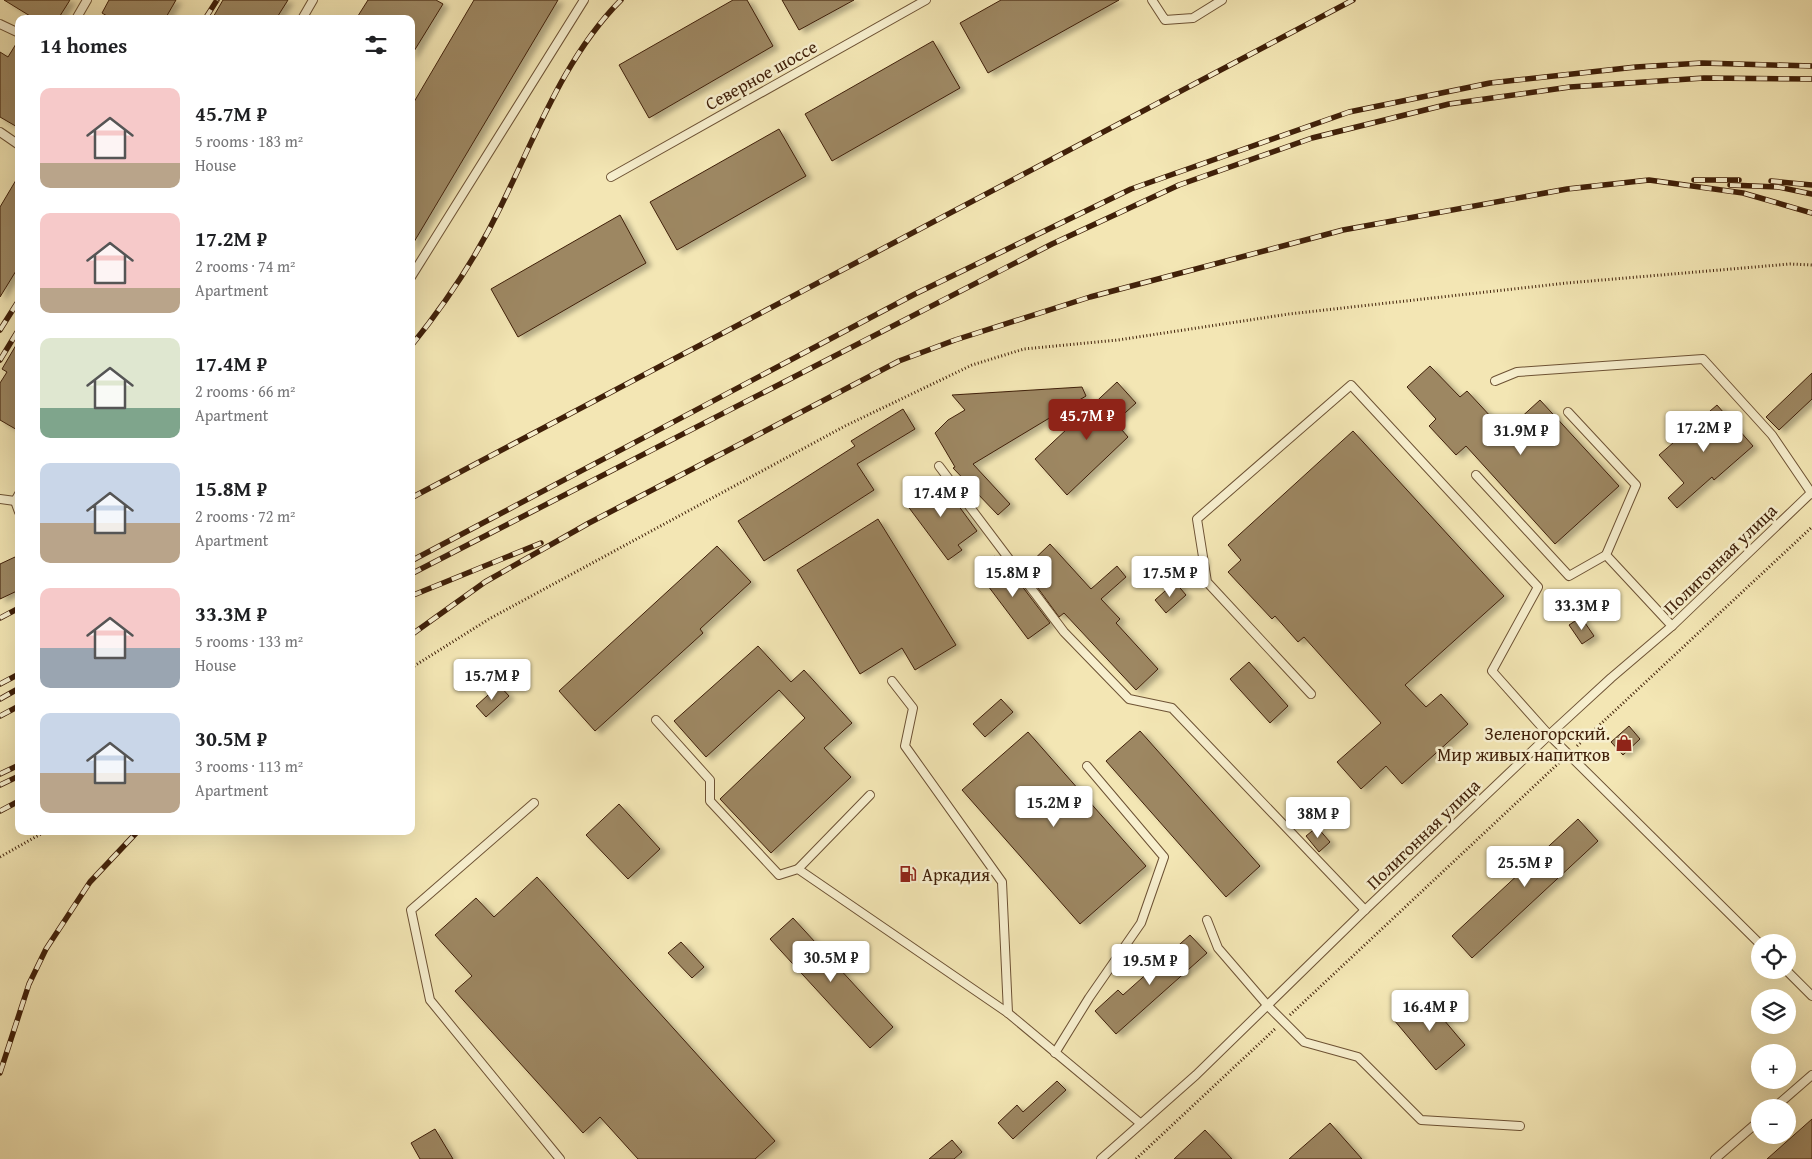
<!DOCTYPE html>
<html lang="en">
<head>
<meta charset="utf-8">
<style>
  :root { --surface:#fff; --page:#f2f2f2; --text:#202124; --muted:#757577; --accent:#8f2418 }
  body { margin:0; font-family:"Gentium Book Plus",serif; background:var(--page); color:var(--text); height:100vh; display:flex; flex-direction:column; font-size:19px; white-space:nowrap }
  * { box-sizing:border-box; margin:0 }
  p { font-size:16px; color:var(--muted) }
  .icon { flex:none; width:28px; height:28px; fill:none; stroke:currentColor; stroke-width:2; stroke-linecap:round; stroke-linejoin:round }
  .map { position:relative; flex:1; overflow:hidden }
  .sheet { position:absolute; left:15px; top:15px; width:400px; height:820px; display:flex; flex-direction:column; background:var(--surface); border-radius:10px; box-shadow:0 5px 20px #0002 }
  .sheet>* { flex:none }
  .fabs { position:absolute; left:1751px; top:934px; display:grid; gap:10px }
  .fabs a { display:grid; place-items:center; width:45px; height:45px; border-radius:50%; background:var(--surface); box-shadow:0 5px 20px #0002; font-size:25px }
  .price { position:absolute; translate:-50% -42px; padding:0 11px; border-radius:5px; background:#fff; color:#222; font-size:16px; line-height:32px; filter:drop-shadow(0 1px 2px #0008) }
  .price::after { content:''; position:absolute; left:50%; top:30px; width:15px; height:11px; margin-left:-8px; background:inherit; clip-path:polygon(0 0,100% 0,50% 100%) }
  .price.selected { background:var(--accent); color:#fff }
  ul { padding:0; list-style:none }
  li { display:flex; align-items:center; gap:15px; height:125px; padding:0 25px }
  li span { display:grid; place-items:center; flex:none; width:140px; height:100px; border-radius:10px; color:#555 }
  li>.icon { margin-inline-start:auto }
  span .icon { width:60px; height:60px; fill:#fffc; stroke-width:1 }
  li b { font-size:21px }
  h2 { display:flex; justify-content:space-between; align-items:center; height:60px; padding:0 25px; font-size:21px }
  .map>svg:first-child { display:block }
  .building { fill:#9d8762; stroke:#402009; filter:url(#shadow) }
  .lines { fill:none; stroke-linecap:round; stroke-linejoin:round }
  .lane-casing { stroke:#6d5234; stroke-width:10 }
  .path { stroke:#402009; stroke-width:3; stroke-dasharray:1 2.5; stroke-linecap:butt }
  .lane { stroke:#f7efce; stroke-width:8 }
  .rail-casing { stroke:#402009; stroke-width:5.5 }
  .rail { stroke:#f7efce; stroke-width:4; stroke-dasharray:11; stroke-linecap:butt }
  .labels { text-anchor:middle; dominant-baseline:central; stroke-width:5; stroke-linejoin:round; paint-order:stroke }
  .street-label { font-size:18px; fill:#402009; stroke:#f7efce }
  .poi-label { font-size:18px; fill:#402009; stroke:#f7efce; text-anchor:end }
</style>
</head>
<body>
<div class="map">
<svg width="1812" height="1159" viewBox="0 0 1812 1159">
  <defs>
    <filter id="shadow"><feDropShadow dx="5.5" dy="3" stdDeviation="2.5" flood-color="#0004"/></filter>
  </defs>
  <rect width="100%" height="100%" fill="#f3e6b4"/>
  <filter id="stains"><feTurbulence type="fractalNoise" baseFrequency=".004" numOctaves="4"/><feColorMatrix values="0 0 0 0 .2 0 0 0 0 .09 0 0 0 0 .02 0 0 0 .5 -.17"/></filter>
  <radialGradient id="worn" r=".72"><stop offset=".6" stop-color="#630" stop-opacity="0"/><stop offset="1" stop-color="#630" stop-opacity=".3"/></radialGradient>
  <g class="building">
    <polygon points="4,0 70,0 58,19 35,19"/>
    <polygon points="109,0 176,0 165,19 112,19 102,13"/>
    <polygon points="223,0 288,0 276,19 212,19"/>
    <polygon points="368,0 436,0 443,4 411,56 411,19 356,19"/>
    <polygon points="474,0 558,0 411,247 411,107"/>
    <polygon points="733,0 747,0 773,46 649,118 619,65"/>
    <polygon points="782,0 854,0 799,30"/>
    <polygon points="1001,0 1119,0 988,73 960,23"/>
    <polygon points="19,39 19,128 0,117 0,52 8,57"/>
    <polygon points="933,41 960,88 832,161 805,114"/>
    <polygon points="779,129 806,176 677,250 650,202"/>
    <polygon points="19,175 19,266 0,297 0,207"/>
    <polygon points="620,215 646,263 518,337 491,289"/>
    <polygon points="19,340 19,431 0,420 0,383 7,372 2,369"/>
    <polygon points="1430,366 1460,397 1467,391 1505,432 1540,400 1619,486 1555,544 1466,446 1456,455 1429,426 1436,419 1407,387"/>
    <polygon points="1812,373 1812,399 1779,430 1766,417"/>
    <polygon points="1117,382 1136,403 1115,422 1128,437 1067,495 1035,459"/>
    <polygon points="1082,387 1086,396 973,464 1010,504 998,515 953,468 955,467 935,433 948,420 965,410 952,395"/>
    <polygon points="1717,405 1753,446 1714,480 1712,477 1677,508 1668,498 1684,483 1659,455"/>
    <polygon points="903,409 915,429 857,464 874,490 764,561 738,521 855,446 851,441"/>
    <polygon points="1353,431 1504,596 1405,685 1426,707 1441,694 1468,724 1402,784 1386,766 1361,789 1337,762 1381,723 1304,637 1298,642 1275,616 1272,619 1228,572 1241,560 1228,545"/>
    <polygon points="939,479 977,531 958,545 962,550 948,560 904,501"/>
    <polygon points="878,519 956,645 915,670 902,648 860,674 797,570"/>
    <polygon points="1050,544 1091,589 1117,566 1126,577 1101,599 1120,619 1116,623 1158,669 1136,690 1064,613 1059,617 1024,569"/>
    <polygon points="717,546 751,582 700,629 703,633 595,731 559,691"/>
    <polygon points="995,556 1012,579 1015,577 1050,623 1028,639 976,570"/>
    <polygon points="15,557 19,565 19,590 0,599 0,564"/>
    <polygon points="1175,582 1186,595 1166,613 1155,600"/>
    <polygon points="1581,617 1594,636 1582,644 1569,625"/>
    <polygon points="758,646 791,682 804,670 852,723 824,748 851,777 771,853 720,799 805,718 779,690 706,757 674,721"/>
    <polygon points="1249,662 1288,706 1270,723 1230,679"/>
    <polygon points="499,685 509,696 486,717 476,706"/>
    <polygon points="1001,699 1013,712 985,737 973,724"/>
    <polygon points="1629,726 1640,739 1623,755 1611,742"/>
    <polygon points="1140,731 1260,866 1226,897 1106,761"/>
    <polygon points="1028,732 1146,866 1080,924 962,790"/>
    <polygon points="619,804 660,849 628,879 586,835"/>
    <polygon points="1578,819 1598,841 1472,958 1452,936"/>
    <polygon points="1317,827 1330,842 1319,852 1306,836"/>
    <polygon points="537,877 775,1141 755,1159 638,1159 600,1117 583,1133 455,991 472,976 435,935 476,898 494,917"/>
    <polygon points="793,918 893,1027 870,1048 770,939"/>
    <polygon points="1190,935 1207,953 1116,1034 1095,1011 1118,990 1123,995"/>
    <polygon points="681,942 704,967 692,978 668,953"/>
    <polygon points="1423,995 1465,1045 1436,1070 1394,1020"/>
    <polygon points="1057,1081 1066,1090 1013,1139 998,1123 1017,1105 1023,1112"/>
    <polygon points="1812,1119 1812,1159 1767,1159"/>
    <polygon points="1330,1123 1362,1159 1289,1159"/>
    <polygon points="435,1129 453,1159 420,1159 411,1143"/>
    <polygon points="1205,1130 1232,1159 1174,1159"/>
    <polygon points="952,1140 962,1152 954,1159 929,1159"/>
  </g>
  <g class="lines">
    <g class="lane-casing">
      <g id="lane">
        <polyline points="1152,0 1165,20 1193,18 1222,0"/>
        <polyline points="76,19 87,0"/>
        <polyline points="302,19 313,0"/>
        <polyline points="0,24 19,33"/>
        <polyline points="0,132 19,145"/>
        <polyline points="611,177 926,0"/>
        <polyline points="411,277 584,0"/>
        <polyline points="1495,381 1517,372 1703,359 1772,435 1812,494"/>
        <polyline points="1568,412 1636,485 1606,555 1672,626"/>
        <polyline points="939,466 1064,632 1129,699 1172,708 1365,910"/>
        <polyline points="1476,475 1569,576 1606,555"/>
        <polyline points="19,494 15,501 19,512"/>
        <polyline points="0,499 15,501"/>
        <polyline points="892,681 913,708 905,746 1002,882 1008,1013"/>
        <polyline points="1311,694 1207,582 1197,519 1351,385 1538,587 1492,671 1549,735 1760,944"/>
        <polyline points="656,720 710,780 710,801 779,875 798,869 1008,1013 1140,1123"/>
        <polyline points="534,803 411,910 430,1000 560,1159"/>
        <polyline points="798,869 870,795"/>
        <polyline points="1207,920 1218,948 1268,1006 1304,1042 1358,1057 1421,1120 1520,1126"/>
        <polyline points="1786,970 1812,996"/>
        <polyline points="1055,1053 1089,998 1141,923 1164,857 1087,766"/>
        <polyline points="1774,1108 1812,1075"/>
        <polyline points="1101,1159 1196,1075 1365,910 1549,735 1611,678 1672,626 1812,492"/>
        <polyline points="1715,1159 1760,1120"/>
      </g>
    </g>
    <g class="path">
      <polyline points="411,668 489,619 845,426 972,365 1024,349 1118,340 1289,314 1567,283 1790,264 1812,265"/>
      <polyline points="1577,746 1812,527"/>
      <polyline points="0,857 46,831"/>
      <polyline points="1290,1015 1561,761"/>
      <polyline points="1136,1159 1276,1028"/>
    </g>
    <use href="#lane" class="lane"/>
    <g class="rail-casing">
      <g id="rail">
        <polyline points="205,19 217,0"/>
        <polyline points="1694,180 1739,180"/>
        <polyline points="1771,181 1812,185"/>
        <polyline points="1730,185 1778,187 1812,194"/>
        <polyline points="0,330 19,300"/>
        <path d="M 411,346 C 446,303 477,256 501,206 C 536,135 565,56 621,0"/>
        <polyline points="0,360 19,329"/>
        <polyline points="411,498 1353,0"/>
        <polyline points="411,561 915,294 1131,189 1349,112 1490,83 1636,67 1702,63 1812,66"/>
        <polyline points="411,574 1052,244 1179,185 1312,138 1449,104 1570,87 1704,78 1812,79"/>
        <polyline points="411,596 541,543"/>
        <polyline points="0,618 19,608"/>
        <polyline points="411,635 485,582 589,523 899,361 955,340 1090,297 1343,230 1567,189 1649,180 1743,193 1812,213"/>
        <polyline points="0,684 19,674"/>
        <polyline points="0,699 16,690"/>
        <polyline points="0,716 19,706"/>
        <polyline points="0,774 19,765"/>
        <polyline points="0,785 19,776"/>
        <polyline points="0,811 19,801"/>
        <polyline points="0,1073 29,984 46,949 90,882 138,831"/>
      </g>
    </g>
    <use href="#rail" class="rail"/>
  </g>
  <defs>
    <g id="shop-bare" transform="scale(1.35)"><path d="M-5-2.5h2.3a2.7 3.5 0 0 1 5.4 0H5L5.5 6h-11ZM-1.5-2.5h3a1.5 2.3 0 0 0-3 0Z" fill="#8f2418" stroke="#f7efce" stroke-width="2.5" paint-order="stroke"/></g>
    <g id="fuel-bare" transform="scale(1.35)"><path d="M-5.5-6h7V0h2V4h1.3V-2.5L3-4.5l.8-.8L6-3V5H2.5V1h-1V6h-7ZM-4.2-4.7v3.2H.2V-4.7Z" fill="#8f2418" stroke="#f7efce" stroke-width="2.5" paint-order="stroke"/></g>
  </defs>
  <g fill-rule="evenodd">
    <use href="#shop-bare" x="1624" y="743"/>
    <use href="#fuel-bare" x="908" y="874"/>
  </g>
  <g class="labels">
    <g class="street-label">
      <text transform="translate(761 75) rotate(-29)">Северное шоссе</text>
      <text transform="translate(1720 559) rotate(-44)">Полигонная улица</text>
      <text transform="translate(1423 834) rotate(-44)">Полигонная улица</text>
    </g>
    <g class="poi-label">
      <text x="1610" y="733">Зеленогорский.<tspan x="1610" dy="21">Мир живых напитков</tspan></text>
      <text x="922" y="874" text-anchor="start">Аркадия</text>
    </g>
  </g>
  <rect width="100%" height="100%" filter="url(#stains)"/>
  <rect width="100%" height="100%" fill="url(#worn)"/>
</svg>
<div class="fabs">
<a><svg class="icon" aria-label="locate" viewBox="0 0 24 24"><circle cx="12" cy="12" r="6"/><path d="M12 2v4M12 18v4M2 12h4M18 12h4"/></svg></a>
<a><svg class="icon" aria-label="layers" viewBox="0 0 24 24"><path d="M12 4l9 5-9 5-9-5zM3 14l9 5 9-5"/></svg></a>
<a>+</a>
<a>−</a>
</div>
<b class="price selected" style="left:1087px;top:441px">45.7M ₽</b>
<b class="price" style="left:1704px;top:453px">17.2M ₽</b>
<b class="price" style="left:1521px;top:456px">31.9M ₽</b>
<b class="price" style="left:941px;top:518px">17.4M ₽</b>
<b class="price" style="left:1013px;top:598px">15.8M ₽</b>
<b class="price" style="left:1170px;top:598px">17.5M ₽</b>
<b class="price" style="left:1582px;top:631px">33.3M ₽</b>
<b class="price" style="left:492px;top:701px">15.7M ₽</b>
<b class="price" style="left:1054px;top:828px">15.2M ₽</b>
<b class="price" style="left:1318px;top:839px">38M ₽</b>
<b class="price" style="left:1525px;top:888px">25.5M ₽</b>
<b class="price" style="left:831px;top:983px">30.5M ₽</b>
<b class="price" style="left:1150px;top:986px">19.5M ₽</b>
<b class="price" style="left:1430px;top:1032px">16.4M ₽</b>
<section class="sheet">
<h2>14 homes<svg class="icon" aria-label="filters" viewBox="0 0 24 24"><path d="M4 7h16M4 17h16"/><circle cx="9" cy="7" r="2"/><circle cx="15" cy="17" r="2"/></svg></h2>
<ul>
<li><span style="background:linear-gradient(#f6c9c9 75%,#b9a48a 0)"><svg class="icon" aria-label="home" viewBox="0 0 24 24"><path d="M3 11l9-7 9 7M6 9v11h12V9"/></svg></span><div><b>45.7M ₽</b><p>5 rooms · 183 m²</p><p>House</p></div></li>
<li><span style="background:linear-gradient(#f6c9c9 75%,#b9a48a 0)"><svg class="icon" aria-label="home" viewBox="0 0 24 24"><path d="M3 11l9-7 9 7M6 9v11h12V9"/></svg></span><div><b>17.2M ₽</b><p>2 rooms · 74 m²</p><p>Apartment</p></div></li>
<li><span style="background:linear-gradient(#dfe7d0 70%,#7fa58c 0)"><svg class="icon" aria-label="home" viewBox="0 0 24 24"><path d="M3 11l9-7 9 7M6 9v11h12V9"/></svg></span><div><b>17.4M ₽</b><p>2 rooms · 66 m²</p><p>Apartment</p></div></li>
<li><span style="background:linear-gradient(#c9d6e8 60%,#b9a48a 0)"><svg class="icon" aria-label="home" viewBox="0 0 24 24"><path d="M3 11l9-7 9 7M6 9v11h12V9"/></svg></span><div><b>15.8M ₽</b><p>2 rooms · 72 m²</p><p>Apartment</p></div></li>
<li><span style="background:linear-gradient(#f6c9c9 60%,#9aa5b1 0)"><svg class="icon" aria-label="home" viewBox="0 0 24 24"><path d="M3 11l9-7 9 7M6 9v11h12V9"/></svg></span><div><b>33.3M ₽</b><p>5 rooms · 133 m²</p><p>House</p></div></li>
<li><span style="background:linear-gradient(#c9d6e8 60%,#b9a48a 0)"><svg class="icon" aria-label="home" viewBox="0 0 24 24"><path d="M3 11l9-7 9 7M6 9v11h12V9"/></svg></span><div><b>30.5M ₽</b><p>3 rooms · 113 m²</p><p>Apartment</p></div></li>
</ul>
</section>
</div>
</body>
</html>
